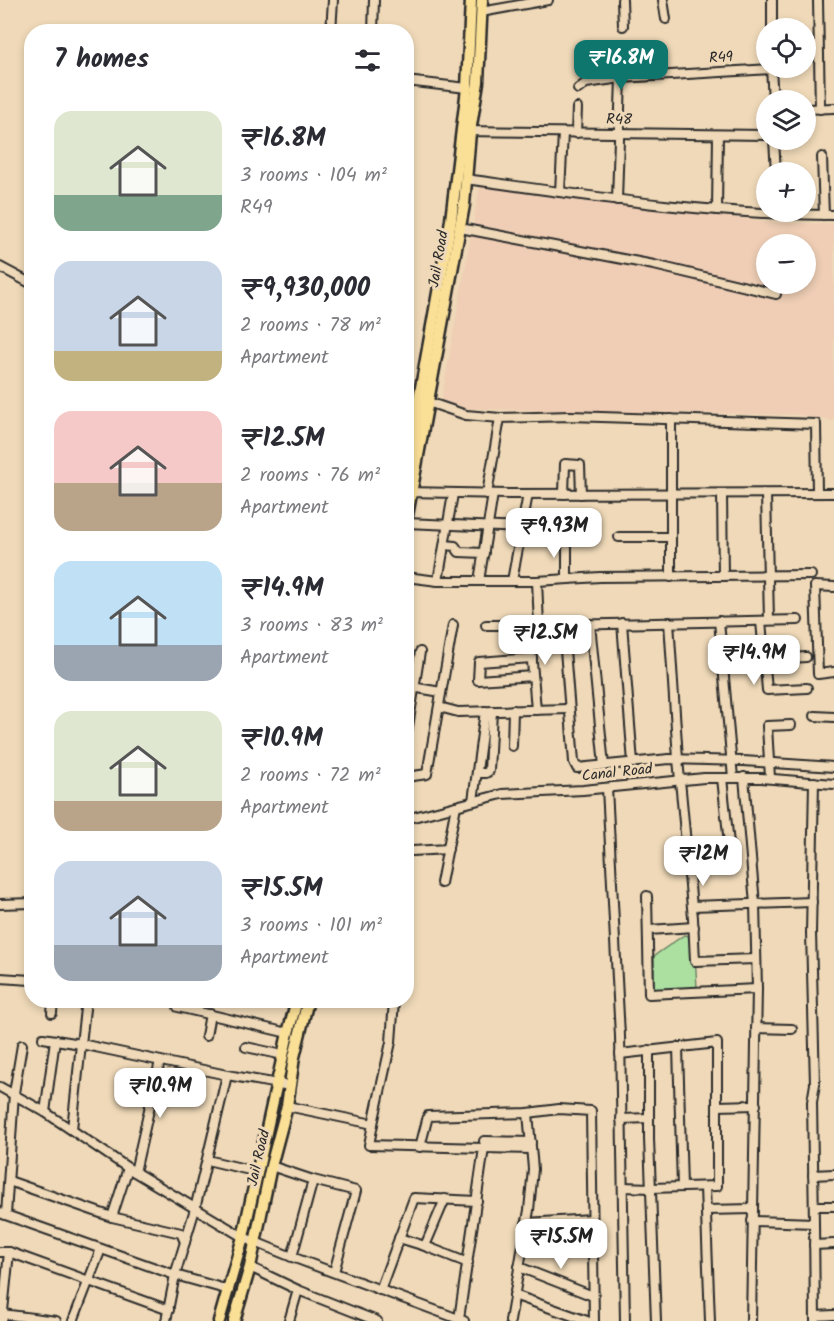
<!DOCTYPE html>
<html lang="en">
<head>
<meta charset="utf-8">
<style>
  :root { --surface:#fff; --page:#f7f7f7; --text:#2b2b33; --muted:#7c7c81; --accent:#0f766e }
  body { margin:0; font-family:Kalam,sans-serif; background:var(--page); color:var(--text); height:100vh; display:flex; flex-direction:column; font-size:22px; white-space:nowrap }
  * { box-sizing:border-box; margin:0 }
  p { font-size:20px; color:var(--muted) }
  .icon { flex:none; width:33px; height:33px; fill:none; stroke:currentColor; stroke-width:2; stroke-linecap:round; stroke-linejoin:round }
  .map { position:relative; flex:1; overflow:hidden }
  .side { position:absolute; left:24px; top:24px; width:390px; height:984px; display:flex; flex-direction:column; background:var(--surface); border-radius:24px; box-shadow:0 3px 9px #0003 }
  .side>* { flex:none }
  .buttons { position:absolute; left:756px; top:18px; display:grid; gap:12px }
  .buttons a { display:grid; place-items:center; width:60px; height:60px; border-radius:50%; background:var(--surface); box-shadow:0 3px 9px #0003; font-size:30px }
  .price { position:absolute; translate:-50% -51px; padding:0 14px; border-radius:12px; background:#fff; color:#222; font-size:20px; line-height:39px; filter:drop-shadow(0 2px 3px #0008) }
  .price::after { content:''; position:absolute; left:50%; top:36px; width:18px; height:14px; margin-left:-9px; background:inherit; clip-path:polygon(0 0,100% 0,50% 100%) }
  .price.selected { background:var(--accent); color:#fff }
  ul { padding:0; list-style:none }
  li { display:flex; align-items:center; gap:18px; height:150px; padding:0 30px }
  li span { display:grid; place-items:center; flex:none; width:168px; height:120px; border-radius:18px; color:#555 }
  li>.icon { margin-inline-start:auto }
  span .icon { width:72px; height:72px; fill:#fffc; stroke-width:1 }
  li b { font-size:26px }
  h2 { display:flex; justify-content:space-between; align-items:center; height:72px; padding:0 30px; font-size:26px }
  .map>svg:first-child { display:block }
  .built { fill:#efceb5; fill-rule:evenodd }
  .green { fill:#ace0a1; stroke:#6c8666; stroke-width:1.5 }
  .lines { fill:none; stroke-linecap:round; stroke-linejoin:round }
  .minor-casing { stroke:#2b2b2b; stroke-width:12 }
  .major-casing { stroke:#2b2b2b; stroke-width:15 }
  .minor { stroke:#efd9b8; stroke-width:8 }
  .major { stroke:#fadf96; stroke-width:10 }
  .labels { text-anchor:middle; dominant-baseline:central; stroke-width:6; stroke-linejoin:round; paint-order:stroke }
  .street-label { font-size:15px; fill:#2b2b2b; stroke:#efd9b8 }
</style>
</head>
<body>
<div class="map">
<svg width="834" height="1321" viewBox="0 0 834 1321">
  <rect width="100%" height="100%" fill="#efd9b8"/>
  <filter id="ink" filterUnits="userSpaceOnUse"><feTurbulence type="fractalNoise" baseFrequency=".0167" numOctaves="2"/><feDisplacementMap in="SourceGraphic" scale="12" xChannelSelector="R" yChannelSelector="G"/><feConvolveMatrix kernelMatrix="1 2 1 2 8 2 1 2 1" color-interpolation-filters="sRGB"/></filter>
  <g filter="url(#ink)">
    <path class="built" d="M 480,185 L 778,223 L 834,223 L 834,421 L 800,415 L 440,408 ZM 766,244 L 806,244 L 806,284 L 766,284 Z"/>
    <polygon class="green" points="684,935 694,937 697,988 654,991 654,956"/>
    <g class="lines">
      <g class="minor-casing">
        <g id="minor">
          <polyline points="622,0 623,26"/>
          <polyline points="663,0 666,19"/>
          <polyline points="818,0 820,109"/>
          <polyline points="481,12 548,0"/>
          <polyline points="772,28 772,0"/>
          <polyline points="331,32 333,0"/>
          <polyline points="373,32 374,0"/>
          <polyline points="771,68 773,100"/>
          <polyline points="406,81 467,88"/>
          <polyline points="578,89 586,83 621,78 622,63"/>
          <polyline points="806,109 834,108"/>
          <polyline points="465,131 766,135"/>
          <polyline points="576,133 577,108"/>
          <polyline points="774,140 776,172"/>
          <polyline points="822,157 824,215"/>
          <path d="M 466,179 C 588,196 710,215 834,215"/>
          <polyline points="560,192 563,133"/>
          <polyline points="617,200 621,78 771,69"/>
          <polyline points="717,210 718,135"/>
          <polyline points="460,228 654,265 776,294"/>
          <polyline points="0,267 32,284"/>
          <polyline points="428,402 466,415 500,418"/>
          <polyline points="671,419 671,577"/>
          <polyline points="407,492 508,494 834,493"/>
          <polyline points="487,494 500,418 570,416 816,424 817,493"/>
          <polyline points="564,494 565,464 580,465 581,494"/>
          <polyline points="722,494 723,576"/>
          <polyline points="766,494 769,620"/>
          <polyline points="406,523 522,528"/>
          <polyline points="619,537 671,537"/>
          <polyline points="567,539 567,579"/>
          <polyline points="445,545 455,546 459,552 484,553"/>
          <polyline points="406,577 438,581 537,581 539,625 563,625 574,762 577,768 669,759 743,761 834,767"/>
          <polyline points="438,581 453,494"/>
          <polyline points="479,581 493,494"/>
          <polyline points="512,581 528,494"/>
          <polyline points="537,581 600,577 811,575"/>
          <polyline points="834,587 815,586 818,674 834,672"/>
          <polyline points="719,621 733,778"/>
          <polyline points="761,621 767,690 807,688"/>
          <polyline points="669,622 678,759 693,918 695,961 756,959"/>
          <polyline points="622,623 633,763"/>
          <polyline points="590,624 604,766"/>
          <polyline points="486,625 532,625"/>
          <polyline points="529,625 536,710"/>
          <polyline points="563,625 798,620"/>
          <polyline points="532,658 479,662 478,680 533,676"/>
          <polyline points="764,660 806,657"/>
          <polyline points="406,686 441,692"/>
          <polyline points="439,707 458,712 569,709"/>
          <polyline points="815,716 834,717"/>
          <polyline points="406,739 420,652"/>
          <polyline points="512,746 513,710"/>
          <polyline points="477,773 486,773 489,771 492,711"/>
          <polyline points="406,777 427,774 453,625"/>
          <polyline points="744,777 755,904 757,989 751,1321"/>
          <polyline points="722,778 729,844"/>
          <polyline points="770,778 767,726 791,725"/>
          <polyline points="607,788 620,1036 625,1321"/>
          <polyline points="473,801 485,711"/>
          <polyline points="406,819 502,794 583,790 704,778 761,778 834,784"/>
          <polyline points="412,851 448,849"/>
          <polyline points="441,883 456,806"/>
          <polyline points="647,896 649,994 757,989"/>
          <polyline points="0,904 32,903"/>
          <polyline points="692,906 812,902"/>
          <polyline points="649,930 694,927"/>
          <polyline points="0,978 31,980"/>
          <polyline points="178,1007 288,1033"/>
          <polyline points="52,1013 53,1000"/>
          <polyline points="756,1028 792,1029"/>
          <polyline points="206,1036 210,1014"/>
          <polyline points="43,1038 81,1044 86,1000"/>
          <polyline points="246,1047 283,1055"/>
          <polyline points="678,1047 682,1187"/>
          <polyline points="649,1050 649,1139 656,1321"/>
          <polyline points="620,1054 717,1043 717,1186 651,1188 623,1187"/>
          <polyline points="0,1087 45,1112 128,1168 243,1237 292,1257 464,1321"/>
          <polyline points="287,1106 373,1124 369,1145 484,1148 459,1319"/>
          <polyline points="717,1106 756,1105"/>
          <polyline points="45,1112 55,1040"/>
          <polyline points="621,1119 649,1118"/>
          <polyline points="373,1124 391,1042 394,1000"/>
          <polyline points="72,1129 81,1044 227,1075 290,1086"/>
          <polyline points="484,1141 531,1142"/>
          <polyline points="420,1147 428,1116 528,1113 559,1109 591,1111 594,1321"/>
          <polyline points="484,1148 531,1149"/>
          <polyline points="207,1160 258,1172"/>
          <polyline points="271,1166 313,1180 356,1191 334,1272"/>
          <polyline points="135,1172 160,1061"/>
          <polyline points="813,1175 834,1174"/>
          <polyline points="9,1181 112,1217 181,1233 185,1242"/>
          <polyline points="705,1187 710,1321"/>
          <polyline points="445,1199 425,1246 468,1263"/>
          <polyline points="814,1206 834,1206"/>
          <polyline points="706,1210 753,1209"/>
          <polyline points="0,1213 175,1275 229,1290"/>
          <polyline points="6,1215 14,1093 22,1045"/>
          <polyline points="112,1217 128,1168"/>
          <polyline points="752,1221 814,1223 812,1102 815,1084 811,933 814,782"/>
          <polyline points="526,1223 592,1219"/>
          <polyline points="814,1223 815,1321"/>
          <polyline points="399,1238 425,1246"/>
          <polyline points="814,1245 834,1244"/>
          <polyline points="0,1252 9,1252"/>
          <polyline points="292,1257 313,1180"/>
          <polyline points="250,1267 298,1290 377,1321"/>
          <polyline points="519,1267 593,1296"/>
          <polyline points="380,1290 414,1198 477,1201"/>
          <polyline points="514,1295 587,1321"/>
          <polyline points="2,1314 56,1321"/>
          <polyline points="815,1316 834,1315"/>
          <polyline points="2,1321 9,1252 169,1310"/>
          <polyline points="73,1321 101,1249"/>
          <polyline points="166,1321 175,1275 195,1209 227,1075"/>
          <polyline points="289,1321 298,1290"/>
          <polyline points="510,1321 529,1210 533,1169 528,1113"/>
        </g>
      </g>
      <g class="major-casing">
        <g id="major">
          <polyline points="406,471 451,220 467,88 471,0"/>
          <polyline points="406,521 464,205 470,132 478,82 482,0"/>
          <polyline points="219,1321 243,1237 288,1033 297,1000"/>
          <polyline points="234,1321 250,1267 271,1166 287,1106 294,1057 308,1000"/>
        </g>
      </g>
      <use href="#minor" class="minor"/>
      <use href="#major" class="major"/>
    </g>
  </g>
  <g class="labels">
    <g class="street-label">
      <text transform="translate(721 58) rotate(-4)">R49</text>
      <text transform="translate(619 120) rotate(1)">R48</text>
      <text transform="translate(439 259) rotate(-80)">Jail Road</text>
      <text transform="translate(617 773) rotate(-6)">Canal Road</text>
      <text transform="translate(259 1158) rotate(-77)">Jail Road</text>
    </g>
  </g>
</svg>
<div class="buttons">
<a><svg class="icon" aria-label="locate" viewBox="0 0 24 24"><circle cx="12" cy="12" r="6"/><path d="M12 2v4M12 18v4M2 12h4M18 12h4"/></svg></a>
<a><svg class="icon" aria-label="layers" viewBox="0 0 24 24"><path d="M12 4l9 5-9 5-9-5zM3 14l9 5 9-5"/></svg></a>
<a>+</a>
<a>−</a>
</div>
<b class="price selected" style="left:621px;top:91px">₹16.8M</b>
<b class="price" style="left:554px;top:559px">₹9.93M</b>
<b class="price" style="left:545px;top:666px">₹12.5M</b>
<b class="price" style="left:754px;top:686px">₹14.9M</b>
<b class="price" style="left:703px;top:887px">₹12M</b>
<b class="price" style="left:160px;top:1119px">₹10.9M</b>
<b class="price" style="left:561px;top:1270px">₹15.5M</b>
<section class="side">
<h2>7 homes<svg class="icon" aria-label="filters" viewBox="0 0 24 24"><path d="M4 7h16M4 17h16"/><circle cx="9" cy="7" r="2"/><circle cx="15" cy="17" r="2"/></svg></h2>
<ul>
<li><span style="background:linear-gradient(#dfe7d0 70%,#7fa58c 0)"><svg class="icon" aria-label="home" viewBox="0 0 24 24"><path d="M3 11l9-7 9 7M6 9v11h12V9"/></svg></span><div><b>₹16.8M</b><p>3 rooms · 104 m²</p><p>R49</p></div></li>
<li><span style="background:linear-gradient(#c9d6e8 75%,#c2b280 0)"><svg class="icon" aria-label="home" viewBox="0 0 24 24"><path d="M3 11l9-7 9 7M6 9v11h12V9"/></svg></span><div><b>₹9,930,000</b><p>2 rooms · 78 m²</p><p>Apartment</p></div></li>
<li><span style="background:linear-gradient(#f6c9c9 60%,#b9a48a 0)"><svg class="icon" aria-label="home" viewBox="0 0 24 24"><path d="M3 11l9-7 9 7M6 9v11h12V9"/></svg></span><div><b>₹12.5M</b><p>2 rooms · 76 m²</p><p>Apartment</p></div></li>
<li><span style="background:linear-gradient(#bfe0f5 70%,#9aa5b1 0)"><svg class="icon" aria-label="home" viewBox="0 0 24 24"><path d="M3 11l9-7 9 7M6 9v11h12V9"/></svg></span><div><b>₹14.9M</b><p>3 rooms · 83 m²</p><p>Apartment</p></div></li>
<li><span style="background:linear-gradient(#dfe7d0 75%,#b9a48a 0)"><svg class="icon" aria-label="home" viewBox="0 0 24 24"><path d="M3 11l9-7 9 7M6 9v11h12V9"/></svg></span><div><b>₹10.9M</b><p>2 rooms · 72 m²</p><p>Apartment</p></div></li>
<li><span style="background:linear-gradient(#c9d6e8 70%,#9aa5b1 0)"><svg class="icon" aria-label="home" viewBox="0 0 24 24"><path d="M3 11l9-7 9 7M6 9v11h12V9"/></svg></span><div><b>₹15.5M</b><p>3 rooms · 101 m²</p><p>Apartment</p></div></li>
</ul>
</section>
</div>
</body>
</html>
